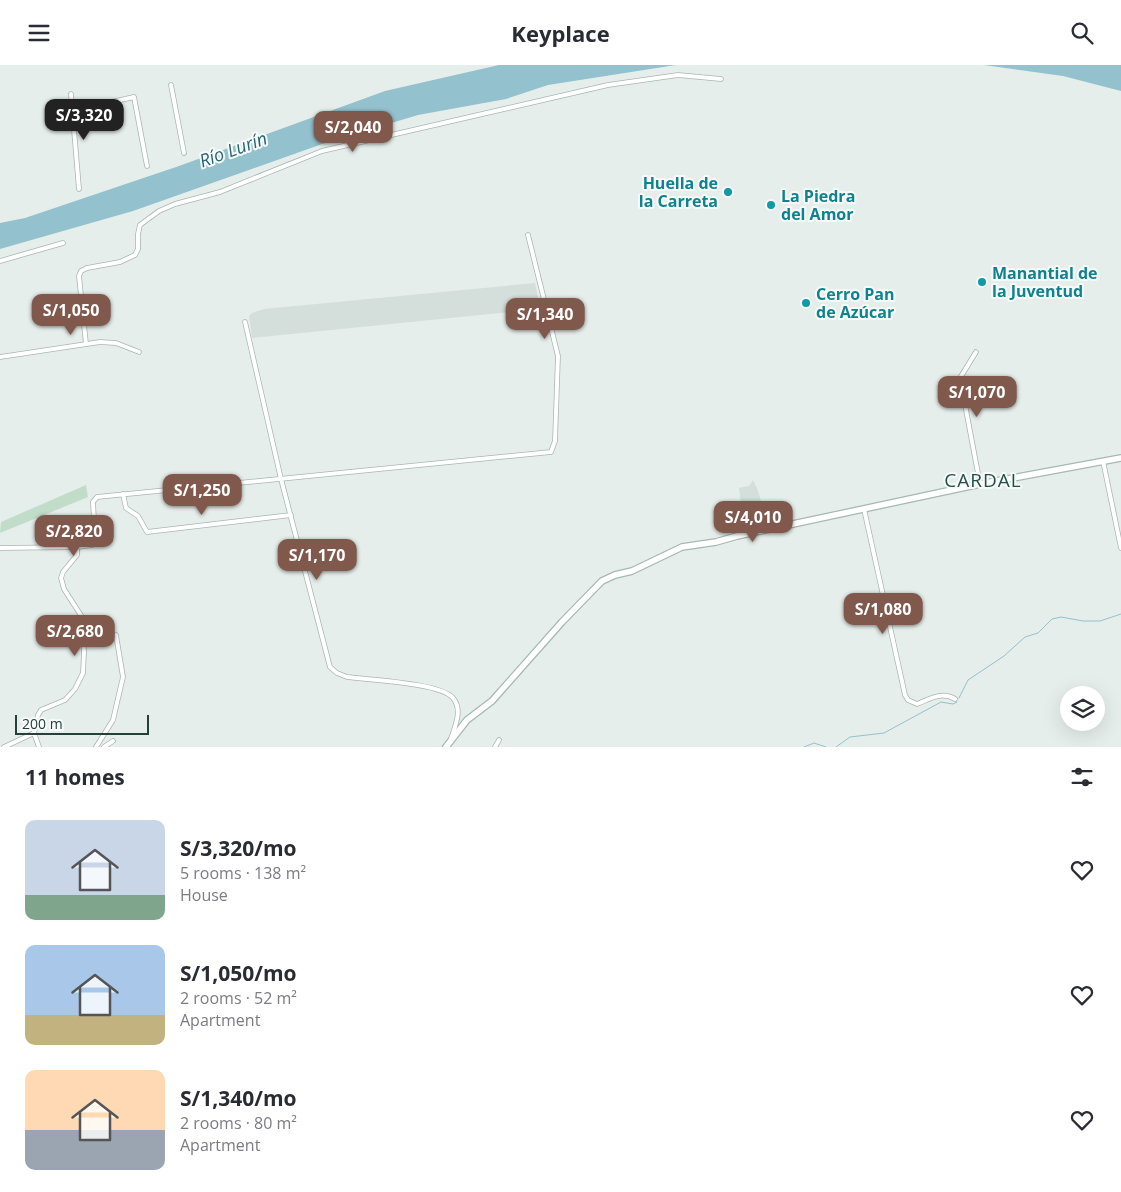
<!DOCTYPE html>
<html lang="en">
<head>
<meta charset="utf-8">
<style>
  :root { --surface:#fff; --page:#f7f7f7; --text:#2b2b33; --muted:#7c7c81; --accent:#80594c }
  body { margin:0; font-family:"Open Sans",sans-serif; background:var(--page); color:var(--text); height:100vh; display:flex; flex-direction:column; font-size:19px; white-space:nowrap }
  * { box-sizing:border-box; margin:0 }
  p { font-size:16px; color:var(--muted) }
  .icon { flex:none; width:28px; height:28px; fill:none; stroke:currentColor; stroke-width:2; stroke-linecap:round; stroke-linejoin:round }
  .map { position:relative; height:682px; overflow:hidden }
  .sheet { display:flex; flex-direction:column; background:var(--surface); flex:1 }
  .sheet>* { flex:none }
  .tools { position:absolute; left:1060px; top:621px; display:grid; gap:10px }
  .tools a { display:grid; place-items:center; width:45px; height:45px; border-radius:50%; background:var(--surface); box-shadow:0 5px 20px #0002; font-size:25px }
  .scale { position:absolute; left:15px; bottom:12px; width:134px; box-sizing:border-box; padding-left:5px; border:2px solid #263f3a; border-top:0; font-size:14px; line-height:18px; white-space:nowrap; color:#263f3a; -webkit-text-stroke:4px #f7faf9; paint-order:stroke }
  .price { position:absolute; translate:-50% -42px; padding:0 11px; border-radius:10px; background:var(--accent); color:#fff; font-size:16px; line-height:32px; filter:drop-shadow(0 1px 2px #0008) }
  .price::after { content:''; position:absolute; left:50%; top:30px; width:15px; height:11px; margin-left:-8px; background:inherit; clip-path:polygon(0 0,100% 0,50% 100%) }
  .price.active { background:#222; color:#fff }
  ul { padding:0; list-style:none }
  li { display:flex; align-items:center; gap:15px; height:125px; padding:0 25px }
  li span { display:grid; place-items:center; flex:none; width:140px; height:100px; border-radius:10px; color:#555 }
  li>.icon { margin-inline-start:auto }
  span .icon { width:60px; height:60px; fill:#fffc; stroke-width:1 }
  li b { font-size:21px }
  h2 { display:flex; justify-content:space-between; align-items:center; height:60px; padding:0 25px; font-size:21px }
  header { display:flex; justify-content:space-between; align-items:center; height:65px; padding:0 25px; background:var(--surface); font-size:22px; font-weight:700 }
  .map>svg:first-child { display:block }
  .built { fill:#d4deda }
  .green { fill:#c1ddca }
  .water { fill:#93c1ce }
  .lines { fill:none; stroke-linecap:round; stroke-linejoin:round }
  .stream { stroke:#93c1ce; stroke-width:1 }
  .street-casing { stroke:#a9b6b2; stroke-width:5.5 }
  .secondary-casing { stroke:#a5b9b3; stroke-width:8 }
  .street { stroke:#fff; stroke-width:4 }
  .secondary { stroke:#fff; stroke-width:5.5 }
  .culture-dot { fill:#0f9aa8; stroke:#f7faf9; stroke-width:2 }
  .labels { text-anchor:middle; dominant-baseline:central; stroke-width:4; stroke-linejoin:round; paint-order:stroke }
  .culture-label { font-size:16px; font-weight:bold; fill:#0d838f; stroke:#f7faf9; text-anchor:start }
  .water-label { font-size:18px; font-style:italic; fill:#246477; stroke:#f7faf9 }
  .quarter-label { font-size:19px; letter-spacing:1px; fill:#235048; stroke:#f7faf9 }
</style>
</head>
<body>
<header><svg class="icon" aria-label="menu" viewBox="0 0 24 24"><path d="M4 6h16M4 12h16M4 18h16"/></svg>Keyplace<svg class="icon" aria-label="search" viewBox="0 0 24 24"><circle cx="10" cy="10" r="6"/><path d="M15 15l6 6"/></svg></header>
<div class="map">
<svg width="1121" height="682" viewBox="0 0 1121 682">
  <rect width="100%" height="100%" fill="#e6eeeb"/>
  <g class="built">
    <polygon points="535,218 540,244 252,273 249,251 252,248 264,244"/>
    <polygon points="753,415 757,423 767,456 744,463 739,423 749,421"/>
  </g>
  <polygon class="green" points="86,420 88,432 0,468 1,457"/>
  <g class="water">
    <polygon points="499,0 676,0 548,20 506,34 418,50 325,78 133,146 0,184 0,158 25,153 179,101 385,26"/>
    <polygon points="984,0 1121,0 1121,26 1063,11"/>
  </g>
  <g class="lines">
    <g class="stream">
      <polyline points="959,633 968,615 1004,591 1025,572 1038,568 1052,554 1061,552 1083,556 1100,556 1121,549"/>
      <polyline points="804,682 814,678 826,682"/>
      <polyline points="836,682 850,672 884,668 941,637 953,639 957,637"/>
    </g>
    <g class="street-casing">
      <g id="street">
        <polyline points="171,20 184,88"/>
        <polyline points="71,29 79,124"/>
        <polyline points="72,46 134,32 147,101"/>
        <polyline points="0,196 63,178"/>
        <path d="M 245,257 L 281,414 L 330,602 L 337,608 L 347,612 C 369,615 441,618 453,633 C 463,645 455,661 451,674"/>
        <polyline points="86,279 79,211 81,206 87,203 120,197 135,190 138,184 138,169 140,160 159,146 175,139 220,127 322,86 608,20 678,10 721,14"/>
        <polyline points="976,287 960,313 980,419"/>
        <polyline points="0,292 100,277 116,278 139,287"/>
        <polyline points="1103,396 1121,483"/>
        <polyline points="123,429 126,443 138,451 147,467 291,450"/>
        <path d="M 864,444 L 905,630 L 908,635 L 917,639 C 930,634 941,626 955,634"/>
        <polyline points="0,483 77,482 92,480 95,473 93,437 97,432 551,387 555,376 558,291 528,170"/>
        <polyline points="34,668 39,682"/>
        <polyline points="4,682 34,668 38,650 41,645 65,635 75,624 83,608 84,587 82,552 64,524 61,513 63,507 77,490 77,482"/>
        <polyline points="96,682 113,655 123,612 116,570"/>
        <polyline points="104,682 113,676"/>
        <polyline points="495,682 499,675"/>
      </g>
    </g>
    <g class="secondary-casing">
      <polyline id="secondary" points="446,682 467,655 492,636 562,557 602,516 615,510 632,506 682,482 716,477 737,471 980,419 1121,393"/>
    </g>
    <use href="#street" class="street"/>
    <use href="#secondary" class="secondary"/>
  </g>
  <g class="culture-dot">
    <circle cx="728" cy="127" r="5"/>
    <circle cx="771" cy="140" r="5"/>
    <circle cx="982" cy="217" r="5"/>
    <circle cx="806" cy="238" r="5"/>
  </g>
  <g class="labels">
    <g class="culture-label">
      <text x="718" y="118" text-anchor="end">Huella de<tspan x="718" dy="18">la Carreta</tspan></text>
      <text x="781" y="131">La Piedra<tspan x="781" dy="18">del Amor</tspan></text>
      <text x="992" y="208">Manantial de<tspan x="992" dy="18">la Juventud</tspan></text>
      <text x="816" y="229">Cerro Pan<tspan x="816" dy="18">de Azúcar</tspan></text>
    </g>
    <g class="water-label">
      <text transform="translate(233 84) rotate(-20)">Río Lurín</text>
    </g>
    <g class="quarter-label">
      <text x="983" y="415">CARDAL</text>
    </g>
  </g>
</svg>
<div class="tools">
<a><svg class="icon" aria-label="layers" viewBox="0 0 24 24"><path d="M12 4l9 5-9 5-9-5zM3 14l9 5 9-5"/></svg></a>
</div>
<div class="scale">200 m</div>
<b class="price active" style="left:84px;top:76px">S/3,320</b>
<b class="price" style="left:353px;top:88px">S/2,040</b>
<b class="price" style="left:71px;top:271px">S/1,050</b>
<b class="price" style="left:545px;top:275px">S/1,340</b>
<b class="price" style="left:977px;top:353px">S/1,070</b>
<b class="price" style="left:202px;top:451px">S/1,250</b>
<b class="price" style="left:753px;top:478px">S/4,010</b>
<b class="price" style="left:74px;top:492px">S/2,820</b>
<b class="price" style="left:317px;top:516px">S/1,170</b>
<b class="price" style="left:883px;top:570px">S/1,080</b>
<b class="price" style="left:75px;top:592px">S/2,680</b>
</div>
<section class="sheet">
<h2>11 homes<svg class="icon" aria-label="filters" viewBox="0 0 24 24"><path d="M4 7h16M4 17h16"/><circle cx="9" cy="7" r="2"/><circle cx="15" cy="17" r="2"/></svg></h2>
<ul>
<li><span style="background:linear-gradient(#c9d6e8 75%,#7fa58c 0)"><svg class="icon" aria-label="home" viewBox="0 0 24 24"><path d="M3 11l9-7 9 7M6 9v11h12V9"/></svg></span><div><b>S/3,320/mo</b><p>5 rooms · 138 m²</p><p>House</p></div><svg class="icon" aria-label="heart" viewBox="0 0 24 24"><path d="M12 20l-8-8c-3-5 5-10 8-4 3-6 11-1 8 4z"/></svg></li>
<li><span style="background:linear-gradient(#a9c7e8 70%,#c2b280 0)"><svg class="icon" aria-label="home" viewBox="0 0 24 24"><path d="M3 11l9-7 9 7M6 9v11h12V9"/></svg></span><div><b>S/1,050/mo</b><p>2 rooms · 52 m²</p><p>Apartment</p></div><svg class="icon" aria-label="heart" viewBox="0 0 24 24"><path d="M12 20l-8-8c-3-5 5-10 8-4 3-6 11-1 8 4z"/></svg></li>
<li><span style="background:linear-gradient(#ffd9b3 60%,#9aa5b1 0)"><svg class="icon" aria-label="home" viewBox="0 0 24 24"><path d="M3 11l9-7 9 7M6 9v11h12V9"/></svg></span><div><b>S/1,340/mo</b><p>2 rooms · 80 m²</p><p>Apartment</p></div><svg class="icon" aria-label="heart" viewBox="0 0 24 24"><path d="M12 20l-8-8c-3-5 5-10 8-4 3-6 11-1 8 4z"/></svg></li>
</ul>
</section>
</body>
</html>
